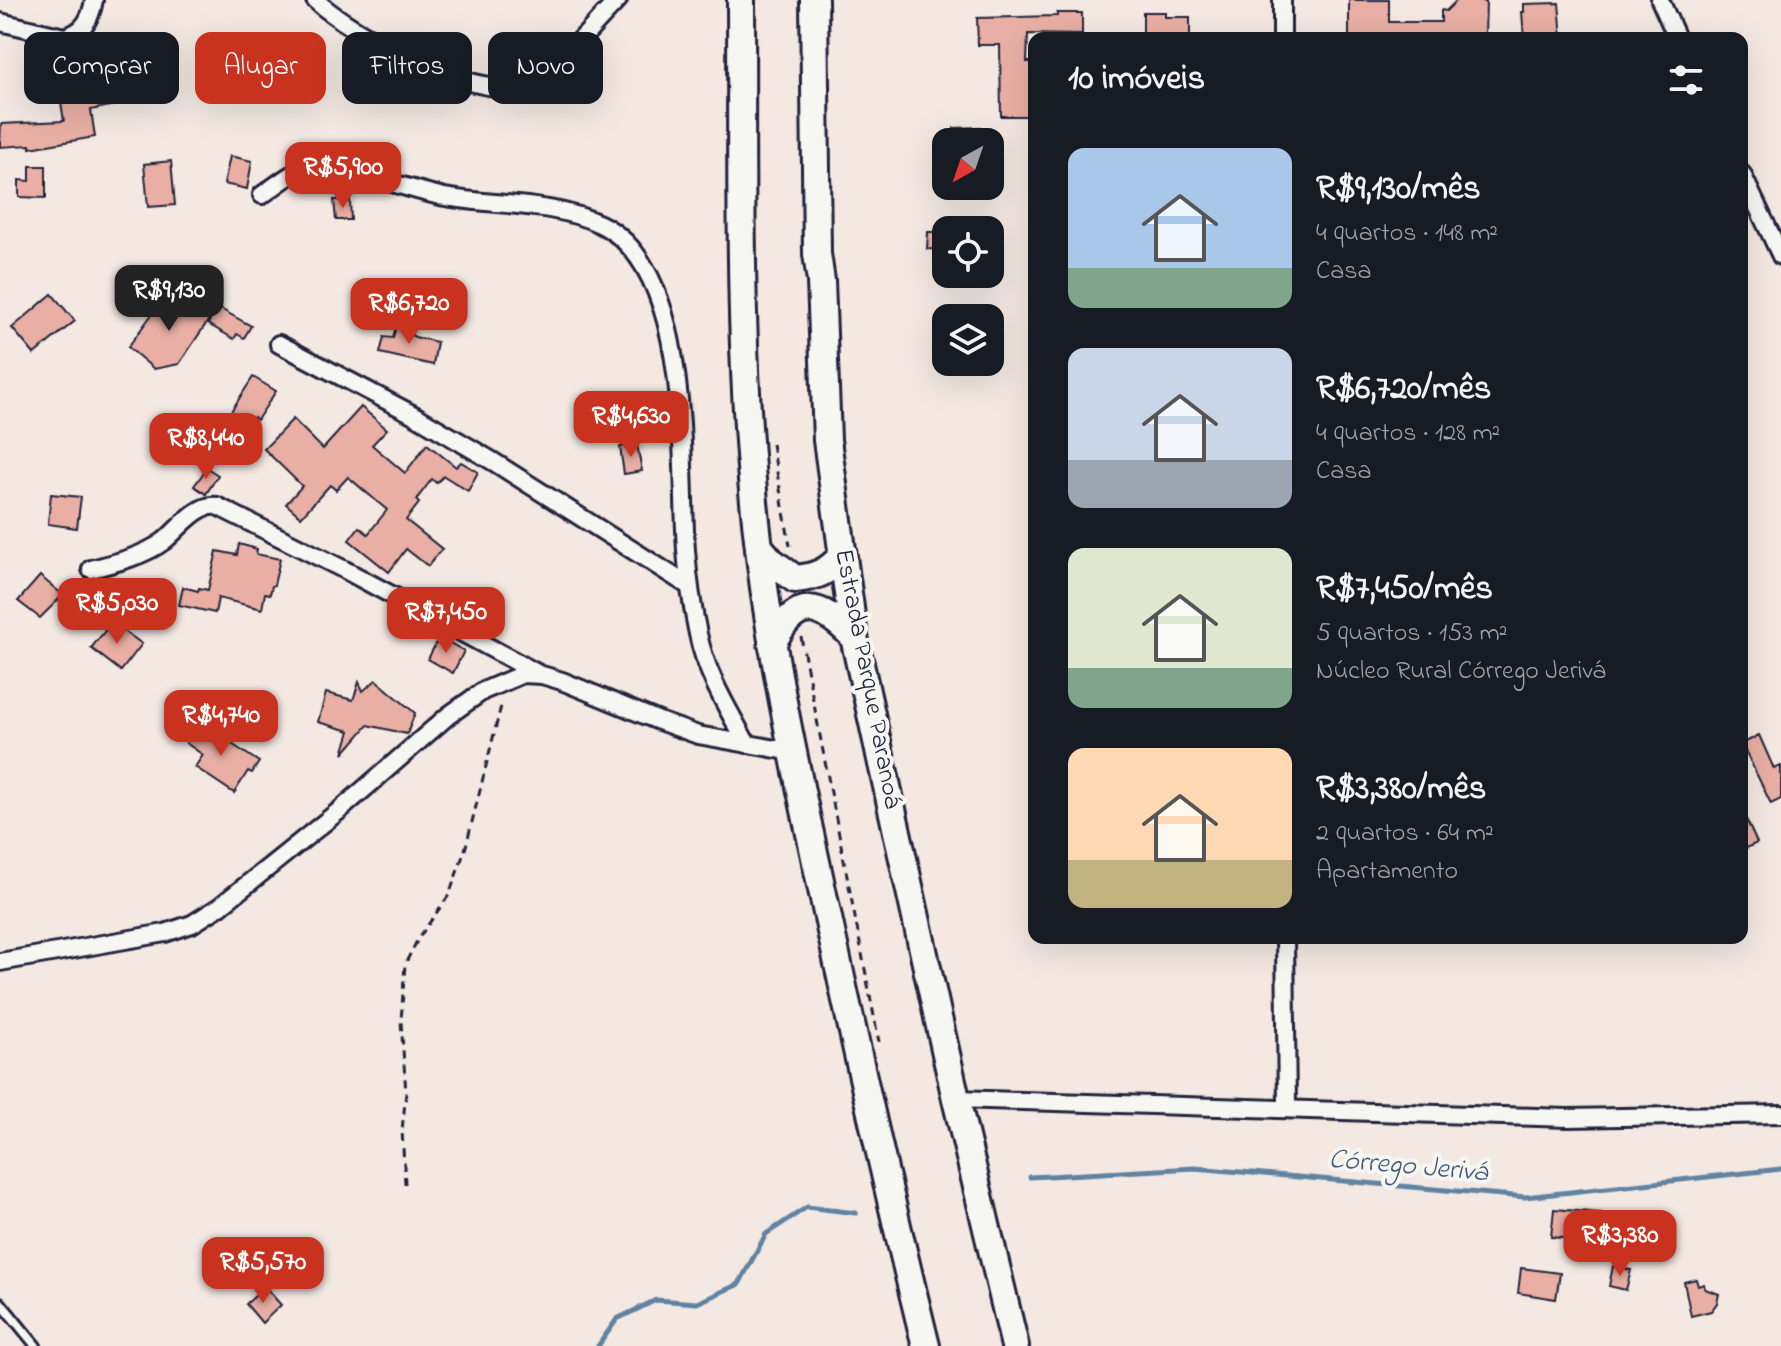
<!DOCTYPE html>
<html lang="pt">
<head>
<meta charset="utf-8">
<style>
  :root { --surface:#171b24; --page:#20242c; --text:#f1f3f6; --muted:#9ea1a6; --accent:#c8321e }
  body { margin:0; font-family:"Indie Flower",sans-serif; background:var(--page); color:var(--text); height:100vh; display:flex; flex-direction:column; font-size:30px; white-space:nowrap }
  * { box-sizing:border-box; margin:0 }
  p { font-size:26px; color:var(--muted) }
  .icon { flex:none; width:44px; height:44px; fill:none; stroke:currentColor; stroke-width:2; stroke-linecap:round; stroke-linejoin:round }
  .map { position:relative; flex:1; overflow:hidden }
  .panel { position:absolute; left:1028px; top:32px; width:720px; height:912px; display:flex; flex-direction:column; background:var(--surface); border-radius:16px; box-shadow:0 8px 32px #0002 }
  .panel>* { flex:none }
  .guide { position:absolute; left:24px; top:32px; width:760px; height:72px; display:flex; gap:16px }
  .needle { width:52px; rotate:220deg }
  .controls { position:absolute; left:932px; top:128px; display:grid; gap:16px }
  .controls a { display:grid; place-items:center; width:72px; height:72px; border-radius:16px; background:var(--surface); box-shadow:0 8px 32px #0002; font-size:40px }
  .price { position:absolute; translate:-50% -68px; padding:0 18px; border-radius:16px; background:var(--accent); color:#fff; font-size:26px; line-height:52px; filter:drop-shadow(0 2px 4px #0008) }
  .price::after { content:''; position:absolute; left:50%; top:48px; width:24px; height:18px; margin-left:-12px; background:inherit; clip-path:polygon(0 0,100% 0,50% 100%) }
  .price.on { background:#222; color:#fff }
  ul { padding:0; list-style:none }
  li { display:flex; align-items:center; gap:24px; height:200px; padding:0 40px }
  li span { display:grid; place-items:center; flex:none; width:224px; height:160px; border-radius:16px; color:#555 }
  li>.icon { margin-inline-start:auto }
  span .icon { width:96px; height:96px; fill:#fffc; stroke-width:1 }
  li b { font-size:34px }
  h2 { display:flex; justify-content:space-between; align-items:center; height:96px; padding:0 40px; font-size:34px }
  .pill { padding:0 28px; border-radius:16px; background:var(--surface); box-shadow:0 8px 32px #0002; font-size:28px; line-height:72px }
  .pill.on { background:var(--accent); color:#fff }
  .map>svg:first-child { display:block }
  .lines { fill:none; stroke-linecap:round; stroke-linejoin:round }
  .stream { stroke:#5f83a2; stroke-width:5 }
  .building { fill:#e9afa4; stroke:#22223b; stroke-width:2 }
  .lane-casing { stroke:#22223b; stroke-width:14 }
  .street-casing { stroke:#22223b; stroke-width:22 }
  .primary-casing { stroke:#22223b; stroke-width:32 }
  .path { stroke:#22223b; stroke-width:3; stroke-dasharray:8 6; stroke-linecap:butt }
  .lane { stroke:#f6f6f2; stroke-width:8 }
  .street { stroke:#f6f6f2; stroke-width:16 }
  .primary { stroke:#f6f6f2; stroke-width:26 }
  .labels { text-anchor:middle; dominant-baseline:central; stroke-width:8; stroke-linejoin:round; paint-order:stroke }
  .street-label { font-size:26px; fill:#22223b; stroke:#f6f6f2 }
  .water-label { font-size:28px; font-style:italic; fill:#455a77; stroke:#f6f6f2 }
</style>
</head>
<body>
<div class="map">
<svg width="1781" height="1346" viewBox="0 0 1781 1346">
  <rect width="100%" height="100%" fill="#f3e8e2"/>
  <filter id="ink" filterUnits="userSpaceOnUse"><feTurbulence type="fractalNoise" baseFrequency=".0125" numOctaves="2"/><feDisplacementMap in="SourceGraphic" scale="16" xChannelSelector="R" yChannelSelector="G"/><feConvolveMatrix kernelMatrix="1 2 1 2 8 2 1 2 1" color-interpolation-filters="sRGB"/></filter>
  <g filter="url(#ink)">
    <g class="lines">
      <g class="stream">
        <polyline points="1030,1177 1195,1168 1525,1197 1781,1169"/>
        <polyline points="598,1346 617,1319 656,1300 697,1303 739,1284 766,1234 807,1207 856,1213"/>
      </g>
    </g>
    <g class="building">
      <polygon points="1349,0 1389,0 1389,22 1441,22 1441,10 1446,11 1457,0 1480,0 1486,2 1485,35 1482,38 1349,38"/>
      <polygon points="1559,3 1562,38 1524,38 1522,12 1524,12 1524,4"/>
      <polygon points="1143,12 1165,12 1165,17 1190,17 1190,38 1143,38"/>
      <polygon points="1057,13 1082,13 1082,35 1028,34 1027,62 1032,62 1034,116 1001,116 1000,45 978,45 977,18 1057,16"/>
      <polygon points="116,68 124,103 91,110 95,137 30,148 30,145 0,147 1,124 64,121 57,78 71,76 72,82 100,78 98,71"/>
      <polygon points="980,127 980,142 953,142 954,128"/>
      <polygon points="387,151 387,170 364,164 364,152"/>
      <polygon points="230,156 252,161 247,189 224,184"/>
      <polygon points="171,161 175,205 148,207 144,164"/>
      <polygon points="30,166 46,166 46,198 19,197 19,180 30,181"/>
      <polygon points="334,200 350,200 351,220 336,220"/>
      <polygon points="928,232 946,232 946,250 927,249"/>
      <polygon points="169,291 210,318 179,364 154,369 128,347"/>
      <polygon points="52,294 75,321 34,354 12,328"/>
      <polygon points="217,307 251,326 244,338 237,334 234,339 208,324"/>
      <polygon points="397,322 413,326 411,335 415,337 437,342 433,365 380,353 384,337 393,338"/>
      <polygon points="253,377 276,391 257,420 254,417 247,428 228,416"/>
      <polygon points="361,407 387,429 372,445 405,473 427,444 456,467 461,462 478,472 468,491 444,476 436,483 432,479 416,500 419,503 406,520 442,549 428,566 406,549 389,572 349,540 359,527 368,534 387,510 348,477 336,490 330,485 301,517 286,504 302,486 264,449 293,419 323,449"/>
      <polygon points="637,444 642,471 624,474 620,447"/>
      <polygon points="207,468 218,475 206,494 194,486"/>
      <polygon points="51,494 81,497 77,528 48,524"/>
      <polygon points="239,544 257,549 256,554 280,559 274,585 272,586 270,594 265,593 262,609 218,598 215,613 179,605 183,587 198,591 199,588 208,590 217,551 237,555"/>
      <polygon points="40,576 63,595 40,618 18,601"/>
      <polygon points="88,588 102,603 79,625 61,606 78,589 82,593"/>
      <polygon points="112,622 142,644 121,671 91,648"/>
      <polygon points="439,637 464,651 453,673 428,659"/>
      <polygon points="376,680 415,713 407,734 368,725 343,754 350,731 318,722 326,693 353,700 359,682 363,691"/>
      <polygon points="200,723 259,762 252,773 248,771 234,793 195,767 203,755 186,743"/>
      <polygon points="1759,735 1774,769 1781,766 1781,799 1771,804 1742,744"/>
      <polygon points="1742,810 1757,843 1742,850"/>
      <polygon points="1554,1209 1601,1213 1598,1241 1551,1237"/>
      <polygon points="1613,1266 1631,1270 1626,1290 1609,1286"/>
      <polygon points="1521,1268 1560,1273 1556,1299 1518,1293"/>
      <polygon points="1696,1279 1698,1286 1704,1284 1705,1289 1719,1294 1717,1303 1711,1311 1691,1316 1684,1282"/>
      <polygon points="265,1287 281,1305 262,1323 246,1304"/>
    </g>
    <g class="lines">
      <g class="lane-casing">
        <polyline id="lane" points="0,1302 36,1346"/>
      </g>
      <g class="street-casing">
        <g id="street">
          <path d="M 315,0 C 351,33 472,100 521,85 C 555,74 592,26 618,0"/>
          <polyline points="1282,0 1282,38"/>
          <polyline points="1660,0 1677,38"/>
          <path d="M 0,22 L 64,37 C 84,33 91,18 94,0"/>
          <polyline points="1742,174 1781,256"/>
          <path d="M 262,195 C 277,185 292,171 309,168 C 336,163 413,191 445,197 C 495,206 554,202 600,224 C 693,268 680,462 686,550 C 688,578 692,606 698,634 C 706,674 728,709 747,744"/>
          <polyline points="279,344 416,416 494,462 689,586"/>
          <path d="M 91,569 C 115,563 144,556 164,541 C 178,530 197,503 217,506 L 345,570 L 537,673"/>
          <polyline points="1285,938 1287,1107"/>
          <polyline points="0,962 165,933 192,924 219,907 340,810 449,715 483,691 523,674 542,675 562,681 659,721 698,735 793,752"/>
          <polyline points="956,1099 1568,1118 1781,1114"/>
        </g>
      </g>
      <g class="primary-casing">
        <g id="primary">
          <path d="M 741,0 C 742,183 737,366 759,548 C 772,661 797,773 821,885 C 854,1039 888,1193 926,1346"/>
          <polyline points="814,0 817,254 821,281 827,440 854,637 956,1099 1015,1346"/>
          <path d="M 759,547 L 771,561 L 795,579 C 816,577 828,572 842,556"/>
          <path d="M 772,644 C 797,596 819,602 854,637"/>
        </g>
      </g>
      <g class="path">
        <polyline points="772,444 790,546"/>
        <polyline points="801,637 879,1042"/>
        <polyline points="405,1184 402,1130 406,1093 401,1021 405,964 418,939 449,895 465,850 502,702"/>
      </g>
      <use href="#lane" class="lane"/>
      <use href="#street" class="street"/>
      <use href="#primary" class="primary"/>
    </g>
  </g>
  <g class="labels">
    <g class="street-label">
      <text transform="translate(867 679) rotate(79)">Estrada Parque Paranoá</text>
    </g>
    <g class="water-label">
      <text transform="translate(1408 1167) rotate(5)">Córrego Jerivá</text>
    </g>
  </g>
</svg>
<div class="controls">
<a><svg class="needle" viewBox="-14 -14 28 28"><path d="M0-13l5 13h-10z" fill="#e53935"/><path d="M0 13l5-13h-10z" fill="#9ea1a6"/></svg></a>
<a><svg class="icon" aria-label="locate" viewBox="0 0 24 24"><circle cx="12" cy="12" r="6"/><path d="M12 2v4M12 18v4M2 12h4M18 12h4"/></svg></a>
<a><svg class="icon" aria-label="layers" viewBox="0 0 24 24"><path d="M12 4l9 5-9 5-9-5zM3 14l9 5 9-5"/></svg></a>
</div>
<b class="price" style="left:343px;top:210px">R$5,900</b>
<b class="price on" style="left:169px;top:333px">R$9,130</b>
<b class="price" style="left:409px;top:346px">R$6,720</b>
<b class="price" style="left:631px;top:459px">R$4,630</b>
<b class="price" style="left:206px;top:481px">R$8,440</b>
<b class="price" style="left:117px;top:646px">R$5,030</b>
<b class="price" style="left:446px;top:655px">R$7,450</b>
<b class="price" style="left:221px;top:758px">R$4,740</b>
<b class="price" style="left:1620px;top:1278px">R$3,380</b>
<b class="price" style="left:263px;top:1305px">R$5,570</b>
<div class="guide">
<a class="pill">Comprar</a>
<a class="pill on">Alugar</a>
<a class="pill">Filtros</a>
<a class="pill">Novo</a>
</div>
<section class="panel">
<h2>10 imóveis<svg class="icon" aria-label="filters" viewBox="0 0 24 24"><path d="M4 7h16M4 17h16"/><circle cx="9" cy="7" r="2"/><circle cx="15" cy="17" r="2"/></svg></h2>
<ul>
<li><span style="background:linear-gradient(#a9c7e8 75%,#7fa58c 0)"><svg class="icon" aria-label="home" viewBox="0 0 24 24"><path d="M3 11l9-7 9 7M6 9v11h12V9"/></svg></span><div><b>R$9,130/mês</b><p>4 quartos · 148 m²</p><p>Casa</p></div></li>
<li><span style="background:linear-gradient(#c9d6e8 70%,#9aa5b1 0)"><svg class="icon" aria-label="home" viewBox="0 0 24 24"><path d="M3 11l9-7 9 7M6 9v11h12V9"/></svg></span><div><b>R$6,720/mês</b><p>4 quartos · 128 m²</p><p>Casa</p></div></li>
<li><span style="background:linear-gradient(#dfe7d0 75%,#7fa58c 0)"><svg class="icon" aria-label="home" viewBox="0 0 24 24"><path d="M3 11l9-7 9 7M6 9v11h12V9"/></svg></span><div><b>R$7,450/mês</b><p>5 quartos · 153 m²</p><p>Núcleo Rural Córrego Jerivá</p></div></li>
<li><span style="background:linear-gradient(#ffd9b3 70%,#c2b280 0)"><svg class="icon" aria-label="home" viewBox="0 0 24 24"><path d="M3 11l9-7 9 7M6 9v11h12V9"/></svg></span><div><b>R$3,380/mês</b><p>2 quartos · 64 m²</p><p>Apartamento</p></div></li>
</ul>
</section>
</div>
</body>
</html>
